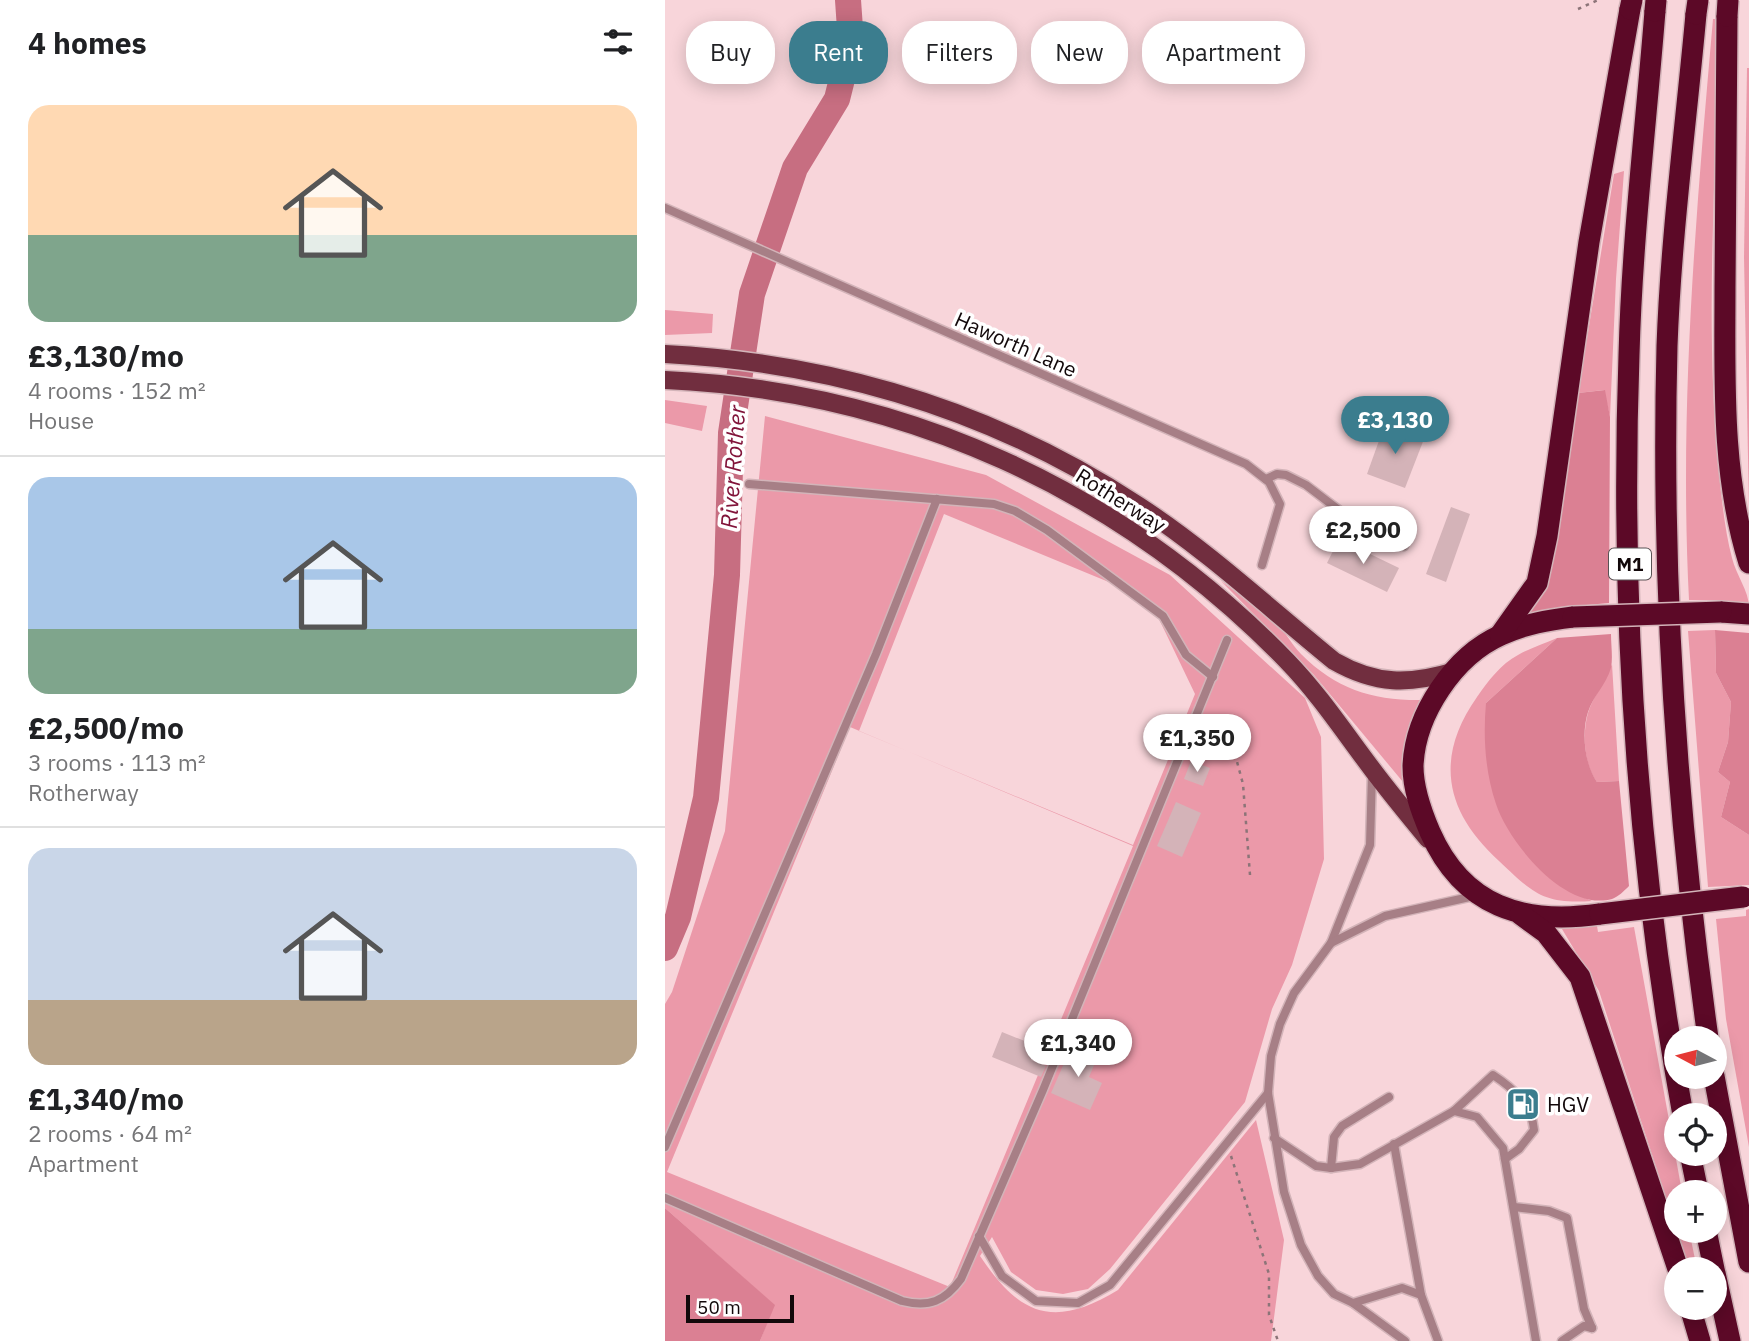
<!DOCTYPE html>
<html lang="en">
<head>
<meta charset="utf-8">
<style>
  :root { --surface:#fff; --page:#f6f6f6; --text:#202124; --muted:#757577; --line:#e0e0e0; --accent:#3b7d8e }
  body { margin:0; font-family:"IBM Plex Sans",sans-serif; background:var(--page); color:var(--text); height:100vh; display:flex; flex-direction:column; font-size:26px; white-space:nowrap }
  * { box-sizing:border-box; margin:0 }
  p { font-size:23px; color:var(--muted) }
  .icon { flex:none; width:38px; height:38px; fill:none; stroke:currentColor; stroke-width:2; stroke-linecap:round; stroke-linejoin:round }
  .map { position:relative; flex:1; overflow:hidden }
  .sheet { display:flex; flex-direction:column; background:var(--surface); width:665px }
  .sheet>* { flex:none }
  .banner { position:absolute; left:21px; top:21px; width:665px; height:63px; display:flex; gap:14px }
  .needle { width:46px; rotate:277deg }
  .tools { position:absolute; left:999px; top:1026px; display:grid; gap:14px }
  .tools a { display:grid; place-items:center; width:63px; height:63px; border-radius:50%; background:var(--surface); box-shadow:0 4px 18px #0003; font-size:35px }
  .scale { position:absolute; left:21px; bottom:18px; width:108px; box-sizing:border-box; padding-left:7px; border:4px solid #12080a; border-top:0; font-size:19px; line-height:24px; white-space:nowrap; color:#12080a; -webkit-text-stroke:5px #fff; paint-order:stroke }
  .price { position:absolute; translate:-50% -60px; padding:0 16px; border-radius:24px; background:#fff; color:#222; font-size:23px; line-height:46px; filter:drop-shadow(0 2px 4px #0008) }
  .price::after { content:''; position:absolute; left:50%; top:42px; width:21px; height:16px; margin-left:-10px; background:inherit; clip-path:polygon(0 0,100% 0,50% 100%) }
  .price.active { background:var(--accent); color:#fff }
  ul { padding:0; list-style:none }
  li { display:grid; align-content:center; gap:14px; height:371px; padding:0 28px }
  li+li { border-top:2px solid var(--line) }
  li span { display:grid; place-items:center; height:217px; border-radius:21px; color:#555 }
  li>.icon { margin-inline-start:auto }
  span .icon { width:126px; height:126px; fill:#fffc; stroke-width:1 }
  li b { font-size:30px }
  h2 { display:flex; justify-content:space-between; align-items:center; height:84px; padding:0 28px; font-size:30px }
  .pill { padding:0 24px; border-radius:28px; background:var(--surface); box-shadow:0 4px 18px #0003; font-size:24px; line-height:63px }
  .pill.active { background:var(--accent); color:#fff }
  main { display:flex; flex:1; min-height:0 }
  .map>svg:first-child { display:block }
  .green { fill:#eb99a9; fill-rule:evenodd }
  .forest { fill:#db8093 }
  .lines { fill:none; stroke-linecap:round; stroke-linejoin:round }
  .river { stroke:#c76e81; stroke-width:26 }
  .building { fill:#d4b3b8 }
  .lane-casing { stroke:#d3b4b9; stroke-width:11 }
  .primary-casing { stroke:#d3b4b9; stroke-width:21 }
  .highway-casing { stroke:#d3b4b9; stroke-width:24 }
  .path { stroke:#8c7478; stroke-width:2.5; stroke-dasharray:3.5 5; stroke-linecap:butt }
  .lane { stroke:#a77f86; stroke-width:8 }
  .primary { stroke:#712e3f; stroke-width:18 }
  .highway { stroke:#5c0927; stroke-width:21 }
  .highway-bridge-casing { stroke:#d3b4b9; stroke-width:24; stroke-linecap:butt }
  .highway-bridge { stroke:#5c0927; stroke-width:21 }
  .labels { text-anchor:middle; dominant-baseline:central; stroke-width:7; stroke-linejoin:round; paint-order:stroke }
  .shield { fill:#fff; stroke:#595254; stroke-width:2 }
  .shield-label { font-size:19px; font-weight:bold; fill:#12080a }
  .street-label { font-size:21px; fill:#12080a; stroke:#fff }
  .poi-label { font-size:21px; fill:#12080a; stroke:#fff; text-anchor:start }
  .water-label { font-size:23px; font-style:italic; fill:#81143a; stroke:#fff }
</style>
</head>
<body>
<main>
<section class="sheet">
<h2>4 homes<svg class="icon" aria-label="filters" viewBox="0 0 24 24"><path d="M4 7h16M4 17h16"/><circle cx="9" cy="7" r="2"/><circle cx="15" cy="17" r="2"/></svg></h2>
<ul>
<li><span style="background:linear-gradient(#ffd9b3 60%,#7fa58c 0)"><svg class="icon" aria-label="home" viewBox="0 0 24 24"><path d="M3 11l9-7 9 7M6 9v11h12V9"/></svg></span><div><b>£3,130/mo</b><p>4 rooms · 152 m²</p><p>House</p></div></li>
<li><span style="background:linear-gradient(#a9c7e8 70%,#7fa58c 0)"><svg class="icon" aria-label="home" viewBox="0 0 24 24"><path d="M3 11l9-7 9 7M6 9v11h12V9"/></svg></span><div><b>£2,500/mo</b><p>3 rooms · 113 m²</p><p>Rotherway</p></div></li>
<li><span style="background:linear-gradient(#c9d6e8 70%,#b9a48a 0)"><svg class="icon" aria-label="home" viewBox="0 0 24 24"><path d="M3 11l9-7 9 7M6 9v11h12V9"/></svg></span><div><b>£1,340/mo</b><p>2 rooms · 64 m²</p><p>Apartment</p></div></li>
</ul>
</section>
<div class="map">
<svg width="1084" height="1341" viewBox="0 0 1084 1341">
  <rect width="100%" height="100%" fill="#f8d5da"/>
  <g class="green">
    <path d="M 1048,19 L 1055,19 C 1051,170 1039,324 1054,474 C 1057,501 1060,532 1067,558 C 1071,575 1084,591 1084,607 L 1059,607 L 1058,600 L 1024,600 C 1014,406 1031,212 1048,19 Z"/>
    <polygon points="1082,68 1084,68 1084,507 1079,257"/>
    <polygon points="959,171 951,279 945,417 939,390 913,393 949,174"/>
    <polygon points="0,310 48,314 47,333 0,335"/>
    <polygon points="0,400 42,406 37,431 0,423"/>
    <path d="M 100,416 L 321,475 L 505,575 L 640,698 L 656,737 L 659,859 L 627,965 L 607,1009 L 580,1102 L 445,1269 L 423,1289 L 398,1294 L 371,1290 L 346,1272 L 327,1237 L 315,1256 C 355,1316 389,1329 453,1290 L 591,1120 L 619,1240 L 606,1341 L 95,1341 L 109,1305 L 0,1208 L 0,1004 L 7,992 L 60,831 ZM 279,514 L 451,585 L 494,619 L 530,694 L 468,845 L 194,731 ZM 185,727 L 468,846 L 285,1287 L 2,1172 Z"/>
    <path d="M 556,581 C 573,594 593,605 609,620 C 619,629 626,644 636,654 C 672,690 709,701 759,700 L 743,788 L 649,675 Z"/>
    <polygon points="1050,630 1051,673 1066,702 1063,742 1053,772 1065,782 1056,817 1084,835 1084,885 1043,887 1023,631"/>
    <path d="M 892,638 L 821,703 L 911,894 L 927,901 C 878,904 869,894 834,861 C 780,812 769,758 812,697 C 823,681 836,664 853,655 C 865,648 879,644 892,638 Z"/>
    <path d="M 947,664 L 954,781 L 932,782 C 919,765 917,734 923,713 C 928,696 941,682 947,664 Z"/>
    <polygon points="1084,909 1084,1147 1061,1019 1051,919 1081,916 1081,910"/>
    <polygon points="932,926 933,932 969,927 1017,1192 1012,1192 1012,1230 1024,1230 1032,1269 1024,1269 934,991 897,929"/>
  </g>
  <g class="forest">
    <polygon points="940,390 945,417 944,603 910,606 910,612 860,618 913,393"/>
    <polygon points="1050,630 1084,633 1084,835 1056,817 1065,782 1053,772 1063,742 1066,702 1051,673"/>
    <path d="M 946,634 C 946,645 948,657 946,668 C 941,685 928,696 923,712 C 916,733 920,765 932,782 L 954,781 L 964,886 C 959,891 953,897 947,899 C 900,912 844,843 831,804 C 820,772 818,736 821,703 L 892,638 Z"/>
    <polygon points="0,1208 110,1305 95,1341 0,1341"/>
  </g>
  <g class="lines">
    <polyline class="river" points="0,948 13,917 41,798 62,575 66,433 87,294 130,168 172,99 186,43 183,0"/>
  </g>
  <g class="building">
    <polygon points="720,424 759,439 740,488 702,474"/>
    <polygon points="786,507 805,514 781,582 761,574"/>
    <polygon points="674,539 734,568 722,592 662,563"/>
    <polygon points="526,761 545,768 538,786 519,779"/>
    <polygon points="511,802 536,813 517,857 492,846"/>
    <polygon points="337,1032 372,1046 366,1060 381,1066 376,1077 327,1057"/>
    <polygon points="407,1045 433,1056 424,1077 437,1083 425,1110 386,1093"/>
  </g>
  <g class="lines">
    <g class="lane-casing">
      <g id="lane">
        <polyline points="0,208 581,464 604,482 615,504 597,565"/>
        <polyline points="601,479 612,474 621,475 641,485 683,517 739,546"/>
        <polyline points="84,484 329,504 350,511 382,530 498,616 521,655 548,677"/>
        <polyline points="707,773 705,845 666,943 629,993 615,1024 606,1056 603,1093 619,1192 636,1245 653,1276 669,1294 688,1303 740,1341"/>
        <polyline points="666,943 720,916 809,896"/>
        <polyline points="789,1111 812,1117 838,1148 871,1341"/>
        <path d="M 609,1138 L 651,1166 L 666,1168 L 695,1164 L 789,1111 L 828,1075 C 848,1088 867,1105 869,1130 L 854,1149 L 840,1159"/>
        <polyline points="729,1144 756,1295"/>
        <polyline points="0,1147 211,654 272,499"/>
        <polyline points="666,1168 669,1137 677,1126 724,1097"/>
        <path d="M 0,1198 L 237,1301 C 264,1308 280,1301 296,1279 L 378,1090 L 562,640"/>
        <polyline points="849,1207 884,1211 902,1218 919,1309 927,1328"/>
        <polyline points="314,1236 337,1276 371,1301 413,1303 445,1285 603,1093"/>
        <polyline points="688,1303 737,1288 756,1295 773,1341"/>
        <polyline points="897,1341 919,1326 927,1328"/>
      </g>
    </g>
    <g class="primary-casing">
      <g id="primary">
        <path d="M 0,354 C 170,363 331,412 474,506 C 543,551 605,609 669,661 C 711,685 744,685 790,671"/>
        <path d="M 0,380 C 239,391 455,489 622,661 C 654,694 679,732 707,769 C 725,793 744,816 763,839"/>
      </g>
    </g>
    <g class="highway-casing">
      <g id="highway">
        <path d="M 990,11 C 981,125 967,240 964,355 C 955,609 972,865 1018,1115"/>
        <path d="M 1031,14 C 1021,124 1006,235 1002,346 C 996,577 1011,809 1043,1038"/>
        <path d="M 1062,16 C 1061,106 1061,197 1060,288 C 1060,380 1056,473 1084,563"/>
        <polyline points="1056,612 1084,614"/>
        <path d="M 908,617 C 883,620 860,624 836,635 C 789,656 750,714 748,766 C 748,789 756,811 765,832 C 798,907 858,925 935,914"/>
        <polyline points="835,635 872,583 882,536 924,242 965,9"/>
        <polyline points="855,914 881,933 915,977 1013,1269"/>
        <polyline points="1049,1076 1084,1262"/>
        <polyline points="1025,1153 1033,1192"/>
        <polyline points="1041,1230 1049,1269"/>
        <polyline points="1050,1273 1065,1341"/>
        <polyline points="1025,1307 1035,1341"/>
      </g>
    </g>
    <g class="path">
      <polyline points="913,9 933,0"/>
      <polyline points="539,724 571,758 578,784 585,875"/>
      <polyline points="566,1156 604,1274 604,1315 613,1341"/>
    </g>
    <use href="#lane" class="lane"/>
    <use href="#primary" class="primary"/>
    <use href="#highway" class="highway"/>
    <g class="highway-bridge-casing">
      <g id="highway-bridge">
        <polyline points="965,9 967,0"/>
        <polyline points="990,11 991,0"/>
        <polyline points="1031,14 1033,0"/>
        <polyline points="1062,16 1063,0"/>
        <polyline points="908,617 1056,612"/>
        <polyline points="935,914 1078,897"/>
      </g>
    </g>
    <use href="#highway-bridge" class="highway-bridge"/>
  </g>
  <defs>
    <g id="fuel-square" transform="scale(1.75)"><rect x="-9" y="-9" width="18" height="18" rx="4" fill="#3b7d8e" stroke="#fff"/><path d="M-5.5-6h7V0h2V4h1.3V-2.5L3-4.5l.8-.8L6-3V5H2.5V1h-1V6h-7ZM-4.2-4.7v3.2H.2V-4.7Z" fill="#fff"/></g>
  </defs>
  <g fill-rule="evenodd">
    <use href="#fuel-square" x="858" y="1104"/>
  </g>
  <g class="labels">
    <rect class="shield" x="944" y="548.5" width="42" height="31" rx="5"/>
    <g class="shield-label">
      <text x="965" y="564">M1</text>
    </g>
    <g class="street-label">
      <text transform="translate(351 344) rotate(24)">Haworth Lane</text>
      <text transform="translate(456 500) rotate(32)">Rotherway</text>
    </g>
    <g class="poi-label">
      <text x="882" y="1104">HGV</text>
    </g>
    <g class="water-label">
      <text transform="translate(67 467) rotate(-86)">River Rother</text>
    </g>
  </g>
</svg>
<div class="tools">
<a><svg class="needle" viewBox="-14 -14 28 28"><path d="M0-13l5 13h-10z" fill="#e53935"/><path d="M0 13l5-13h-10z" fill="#757577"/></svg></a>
<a><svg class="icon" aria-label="locate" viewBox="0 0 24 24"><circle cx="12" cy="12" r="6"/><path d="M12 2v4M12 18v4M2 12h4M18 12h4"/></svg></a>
<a>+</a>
<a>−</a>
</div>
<div class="scale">50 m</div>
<b class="price active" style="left:730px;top:456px">£3,130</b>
<b class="price" style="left:698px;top:566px">£2,500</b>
<b class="price" style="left:532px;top:774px">£1,350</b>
<b class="price" style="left:413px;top:1079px">£1,340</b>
<div class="banner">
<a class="pill">Buy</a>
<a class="pill active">Rent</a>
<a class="pill">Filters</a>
<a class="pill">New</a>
<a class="pill">Apartment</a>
</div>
</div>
</main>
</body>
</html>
